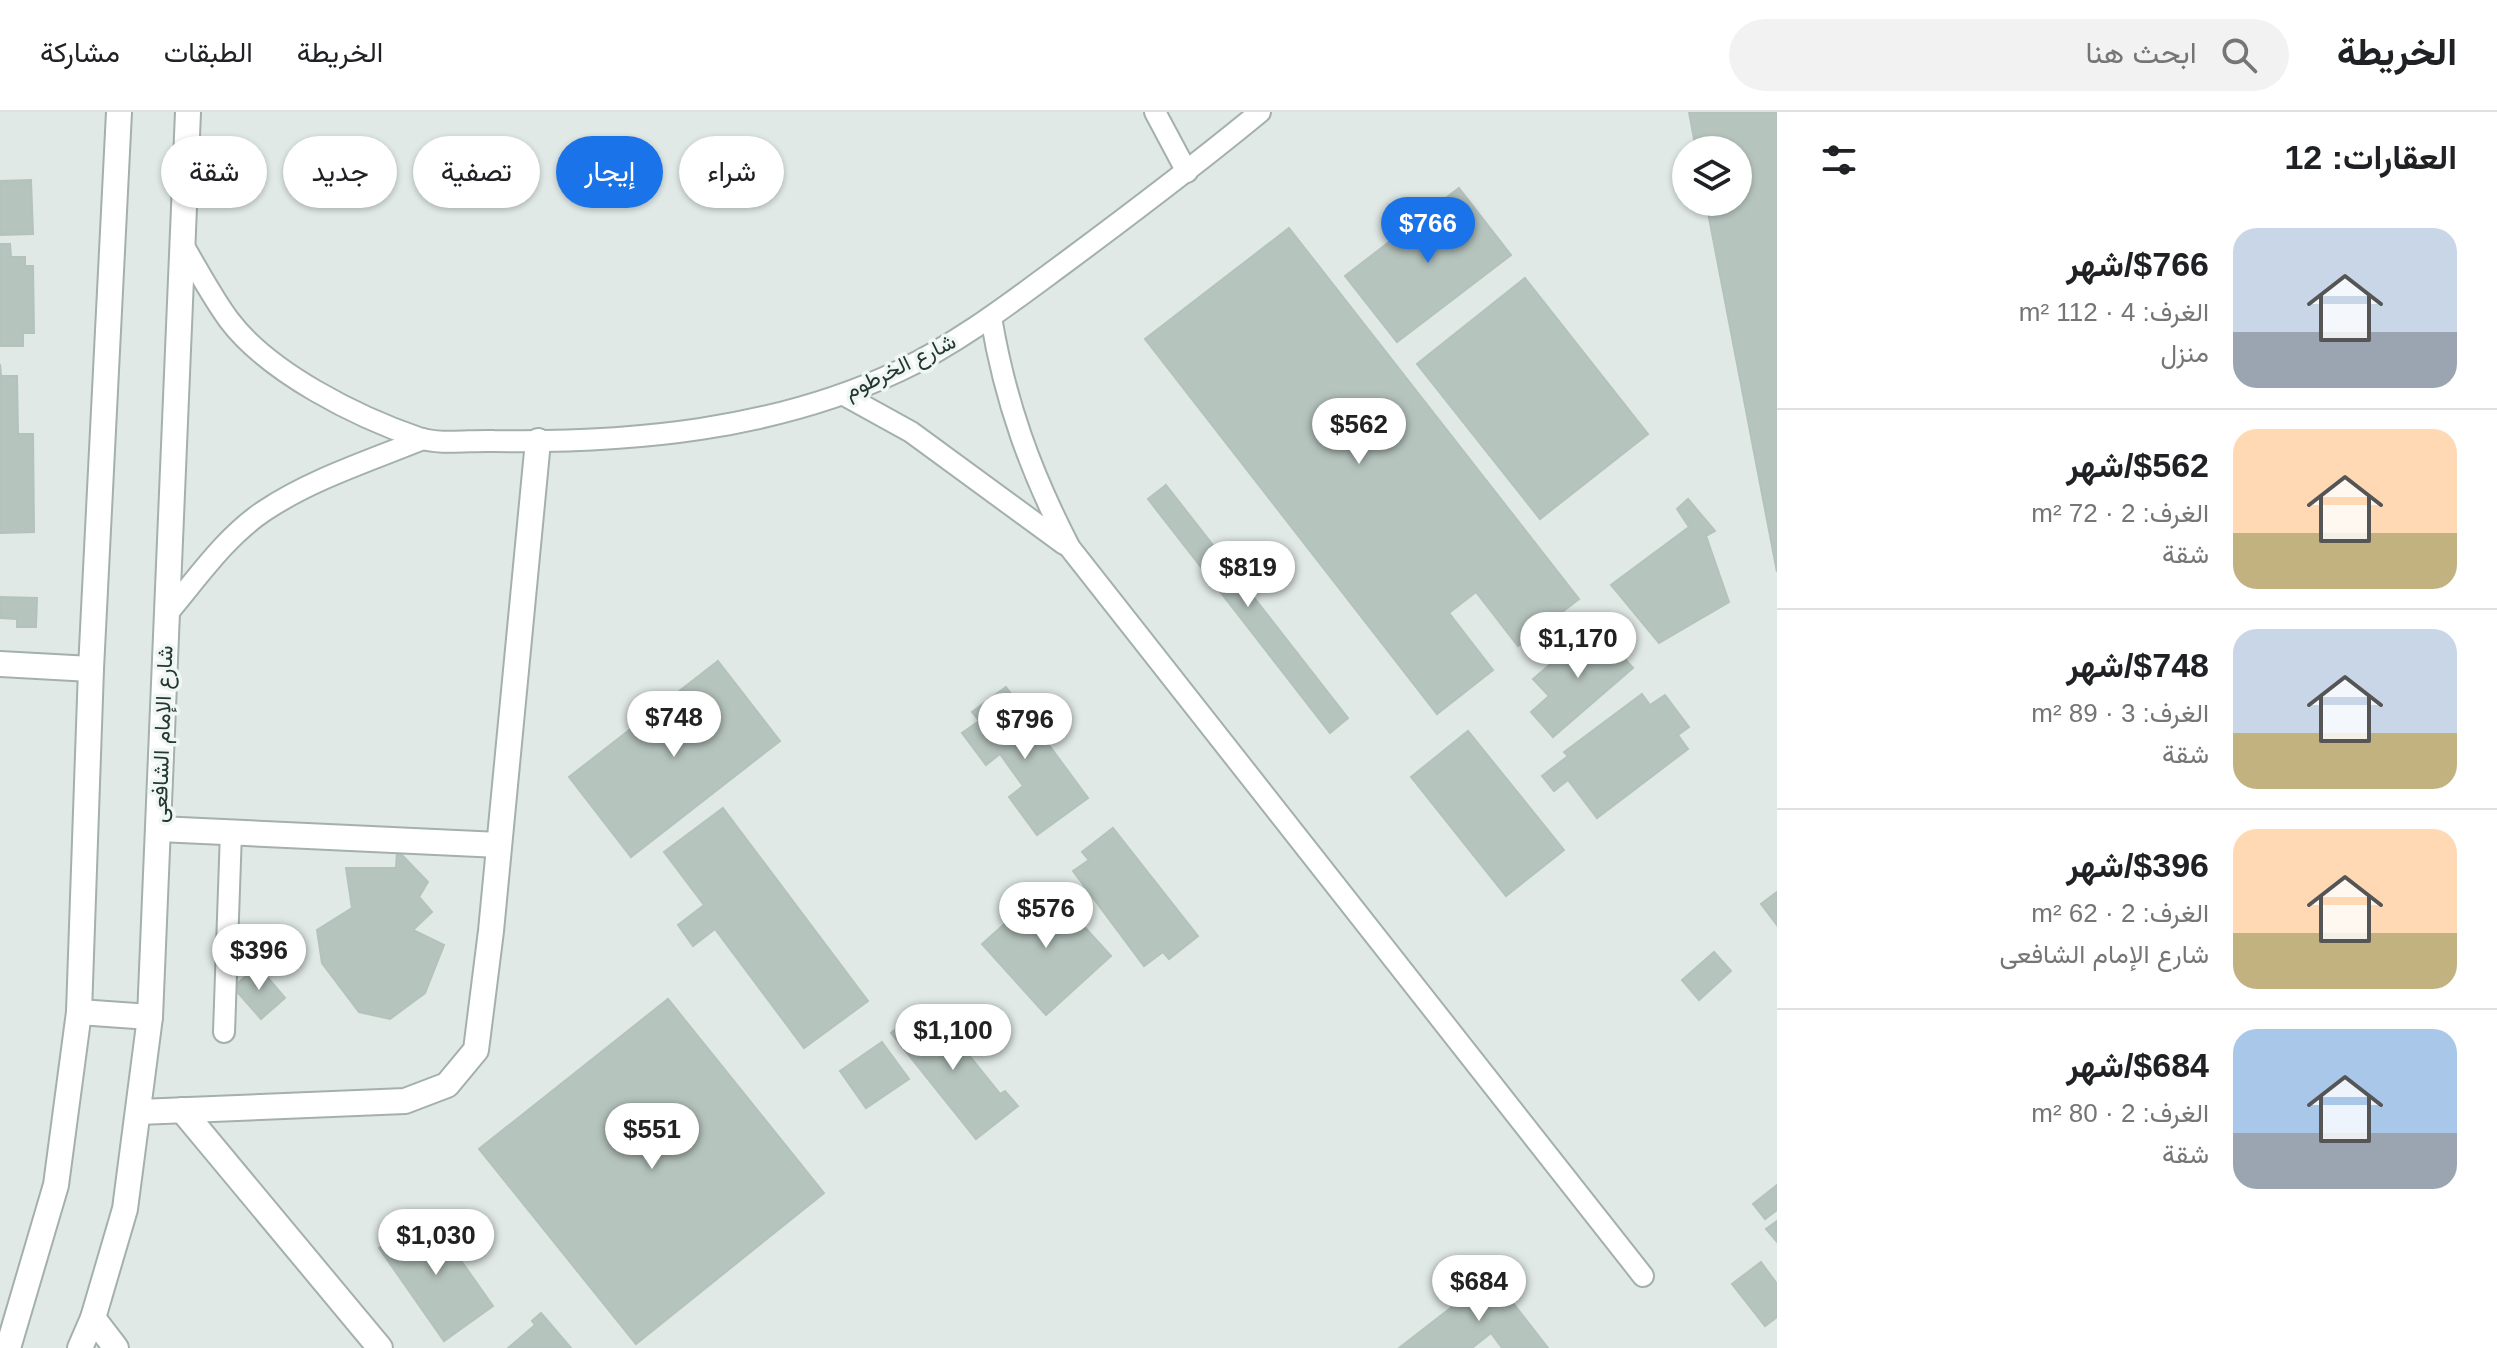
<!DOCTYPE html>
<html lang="ar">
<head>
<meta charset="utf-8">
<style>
  :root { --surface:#fff; --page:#f2f2f2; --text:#202124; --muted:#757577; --line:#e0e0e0; --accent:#1a73e8 }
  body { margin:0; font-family:Helvetica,Vazirmatn,sans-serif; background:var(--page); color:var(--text); direction:rtl; height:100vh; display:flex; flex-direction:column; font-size:30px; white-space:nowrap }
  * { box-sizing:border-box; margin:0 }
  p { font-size:26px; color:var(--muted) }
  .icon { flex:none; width:44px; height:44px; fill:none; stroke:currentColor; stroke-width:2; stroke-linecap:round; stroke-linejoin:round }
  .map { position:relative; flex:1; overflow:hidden; direction:ltr }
  .details { display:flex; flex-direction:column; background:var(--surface); width:720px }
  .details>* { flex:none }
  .banner { position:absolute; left:24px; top:24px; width:760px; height:72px; direction:rtl; display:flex; gap:16px }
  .buttons { position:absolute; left:1672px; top:24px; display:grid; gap:16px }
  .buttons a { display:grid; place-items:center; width:80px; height:80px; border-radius:50%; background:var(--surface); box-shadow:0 2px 6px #0004; font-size:40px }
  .price { position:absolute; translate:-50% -68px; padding:0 18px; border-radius:28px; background:#fff; color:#222; font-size:26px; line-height:52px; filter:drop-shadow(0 2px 4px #0008) }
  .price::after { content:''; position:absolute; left:50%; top:48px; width:24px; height:18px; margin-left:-12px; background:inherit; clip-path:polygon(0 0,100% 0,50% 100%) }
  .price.selected { background:var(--accent); color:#fff }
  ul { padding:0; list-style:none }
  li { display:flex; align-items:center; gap:24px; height:200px; padding:0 40px }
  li+li { border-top:2px solid var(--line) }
  li span { display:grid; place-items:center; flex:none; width:224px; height:160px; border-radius:24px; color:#555 }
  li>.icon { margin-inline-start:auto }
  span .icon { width:96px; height:96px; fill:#fffc; stroke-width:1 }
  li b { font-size:34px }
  h2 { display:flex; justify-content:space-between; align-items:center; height:96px; padding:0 40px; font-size:34px }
  .pill { padding:0 28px; border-radius:36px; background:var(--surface); box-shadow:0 2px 6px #0004; font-size:28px; line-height:72px }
  .pill.selected { background:var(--accent); color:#fff }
  header { display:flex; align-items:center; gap:48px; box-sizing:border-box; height:112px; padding:0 40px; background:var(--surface); border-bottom:2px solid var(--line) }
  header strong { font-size:38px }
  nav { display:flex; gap:44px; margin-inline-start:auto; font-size:28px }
  .search { width:560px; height:72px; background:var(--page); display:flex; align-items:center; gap:20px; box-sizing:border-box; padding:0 28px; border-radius:44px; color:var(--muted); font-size:30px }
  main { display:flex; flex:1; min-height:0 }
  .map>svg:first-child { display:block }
  .building { fill:#b6c4be; stroke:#b3c2bc; stroke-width:2 }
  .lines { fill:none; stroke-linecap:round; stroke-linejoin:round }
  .service-casing { stroke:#a4b0ac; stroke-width:24 }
  .minor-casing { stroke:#a4b0ac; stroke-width:28 }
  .tertiary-casing { stroke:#a4b0ac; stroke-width:28 }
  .service { stroke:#fff; stroke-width:20 }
  .minor { stroke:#fff; stroke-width:24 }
  .tertiary { stroke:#fff; stroke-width:24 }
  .labels { text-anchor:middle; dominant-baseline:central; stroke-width:7; stroke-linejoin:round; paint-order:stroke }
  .street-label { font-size:22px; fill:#233832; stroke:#f0f6f3 }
</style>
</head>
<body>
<header>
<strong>الخريطة</strong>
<div class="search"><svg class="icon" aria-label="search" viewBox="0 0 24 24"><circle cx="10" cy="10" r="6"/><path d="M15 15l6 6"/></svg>ابحث هنا</div>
<nav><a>الخريطة</a><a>الطبقات</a><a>مشاركة</a></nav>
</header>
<main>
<section class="details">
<h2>العقارات: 12<svg class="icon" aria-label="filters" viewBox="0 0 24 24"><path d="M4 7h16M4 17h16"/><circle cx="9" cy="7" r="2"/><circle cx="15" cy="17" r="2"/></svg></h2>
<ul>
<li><span style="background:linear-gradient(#c9d6e8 65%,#9aa5b1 0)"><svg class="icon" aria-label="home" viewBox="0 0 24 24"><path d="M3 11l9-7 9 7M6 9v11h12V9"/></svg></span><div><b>$766/شهر</b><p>الغرف: 4 · 112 m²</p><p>منزل</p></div></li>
<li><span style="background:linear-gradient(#ffd9b3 65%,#c2b280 0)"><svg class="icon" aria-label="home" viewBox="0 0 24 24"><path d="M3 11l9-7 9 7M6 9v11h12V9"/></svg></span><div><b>$562/شهر</b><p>الغرف: 2 · 72 m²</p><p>شقة</p></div></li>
<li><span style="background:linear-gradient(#c9d6e8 65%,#c2b280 0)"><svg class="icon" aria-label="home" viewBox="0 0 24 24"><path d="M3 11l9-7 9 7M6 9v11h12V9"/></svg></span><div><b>$748/شهر</b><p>الغرف: 3 · 89 m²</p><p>شقة</p></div></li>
<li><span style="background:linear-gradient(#ffd9b3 65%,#c2b280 0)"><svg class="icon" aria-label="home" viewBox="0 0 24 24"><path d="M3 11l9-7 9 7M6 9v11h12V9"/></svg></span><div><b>$396/شهر</b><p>الغرف: 2 · 62 m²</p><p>شارع الإمام الشافعى</p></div></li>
<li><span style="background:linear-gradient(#a9c7e8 65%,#9aa5b1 0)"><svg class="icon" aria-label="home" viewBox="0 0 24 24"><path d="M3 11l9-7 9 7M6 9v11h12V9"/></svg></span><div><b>$684/شهر</b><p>الغرف: 2 · 80 m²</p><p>شقة</p></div></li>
</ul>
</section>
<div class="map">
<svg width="1777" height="1236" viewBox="0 0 1777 1236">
  <rect width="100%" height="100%" fill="#e0e9e5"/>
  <g class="building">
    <polygon points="1689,0 1777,0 1777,460 1706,90 1738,90 1738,38 1696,38"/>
    <polygon points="31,68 33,122 0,123 0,69"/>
    <polygon points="1459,76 1511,143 1397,230 1345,164"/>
    <polygon points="1289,116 1579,487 1518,534 1476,480 1449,501 1493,558 1437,602 1145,227"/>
    <polygon points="0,132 10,132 11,145 25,145 25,154 33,154 34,221 23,221 23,234 0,234"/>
    <polygon points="1525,166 1648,322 1540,407 1417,252"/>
    <polygon points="0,252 1,264 17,264 18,322 33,322 34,420 0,421"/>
    <polygon points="1166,373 1348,606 1330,621 1148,387"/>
    <polygon points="1688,387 1715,419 1706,424 1729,490 1659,531 1611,473 1689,415 1677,397"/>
    <polygon points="0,485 37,486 36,515 17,515 17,507 1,506"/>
    <polygon points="1595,514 1633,556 1553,625 1531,600 1549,584 1533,567"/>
    <polygon points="718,549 780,629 631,745 569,665"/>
    <polygon points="1006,575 1088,686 1037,723 1009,685 1023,674 1000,642 986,653 962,621 979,609 972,600"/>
    <polygon points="1642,582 1650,593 1665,583 1689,615 1678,623 1688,637 1597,706 1568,668 1554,679 1542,664 1568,644 1564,640"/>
    <polygon points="1468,619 1564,738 1506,784 1411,665"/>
    <polygon points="723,696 868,889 804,936 715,817 693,834 678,813 704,793 664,740"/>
    <polygon points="1113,716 1198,824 1169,847 1163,840 1144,854 1073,759 1089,748 1082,740"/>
    <polygon points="397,738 428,770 419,785 432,800 413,818 444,833 425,881 390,907 359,900 322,851 317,818 352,796 346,756 396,756"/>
    <polygon points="1047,774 1111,844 1046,903 982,832"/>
    <polygon points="1777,780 1777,813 1761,792"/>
    <polygon points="1714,840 1731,859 1699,888 1682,868"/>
    <polygon points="258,854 285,886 261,907 233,875"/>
    <polygon points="668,887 824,1081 636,1232 479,1037"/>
    <polygon points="937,893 948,907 943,911 1000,982 1005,979 1018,994 976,1027 891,921 921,897 926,903"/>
    <polygon points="882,930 909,967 866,996 840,959"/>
    <polygon points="1777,1073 1777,1098 1765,1107 1753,1092"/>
    <polygon points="428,1102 493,1194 444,1229 379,1136"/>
    <polygon points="1777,1109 1777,1130 1766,1117"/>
    <polygon points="1761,1150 1777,1172 1777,1205 1765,1214 1732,1172"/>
    <polygon points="1492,1164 1548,1236 1502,1236 1491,1221 1472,1236 1399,1236"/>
    <polygon points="541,1201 571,1236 508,1236 535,1213 532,1209"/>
  </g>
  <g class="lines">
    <g class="service-casing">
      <g id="service">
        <polyline points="1155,0 1187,60"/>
        <path d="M 183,133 C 198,158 212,185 229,208 C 269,261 357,305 419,326 C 440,333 471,328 494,329 C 632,331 773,318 899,259 C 959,231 1013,189 1066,150 C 1132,101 1197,52 1260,0"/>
        <path d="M 991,205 C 1005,290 1031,361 1070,436 L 1643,1164"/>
        <polyline points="844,283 911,320 1064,432"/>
        <path d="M 166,503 C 196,468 225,425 264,399 C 312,367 369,349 423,327"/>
        <polyline points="224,920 231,720"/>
      </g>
    </g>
    <g class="minor-casing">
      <g id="minor">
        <polyline points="0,552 91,557"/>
        <polyline points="159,717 499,733"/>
        <polyline points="182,998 380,1236"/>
        <polyline points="139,1000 405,989 447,973 476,938 491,819 538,329"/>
        <polyline points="93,1206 116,1236"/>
      </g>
    </g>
    <g class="tertiary-casing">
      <g id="tertiary">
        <polyline points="79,900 150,905"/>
        <polyline points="8,1236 56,1073 79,900 91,557 119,0"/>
        <polyline points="80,1236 93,1206 125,1097 150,905 188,0"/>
      </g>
    </g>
    <use href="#service" class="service"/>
    <use href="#minor" class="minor"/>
    <use href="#tertiary" class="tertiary"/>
  </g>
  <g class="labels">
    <g class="street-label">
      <text transform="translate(900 254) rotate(-26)">شارع الخرطوم</text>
      <text transform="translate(162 622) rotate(-88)">شارع الإمام الشافعى</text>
    </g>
  </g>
</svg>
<div class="buttons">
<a><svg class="icon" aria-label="layers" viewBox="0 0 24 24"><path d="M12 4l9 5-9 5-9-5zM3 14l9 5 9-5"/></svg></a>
</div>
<b class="price selected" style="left:1428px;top:153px">$766</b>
<b class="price" style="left:1359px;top:354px">$562</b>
<b class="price" style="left:1248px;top:497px">$819</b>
<b class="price" style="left:1578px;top:568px">$1,170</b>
<b class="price" style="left:674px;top:647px">$748</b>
<b class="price" style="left:1025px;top:649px">$796</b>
<b class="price" style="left:1046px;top:838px">$576</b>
<b class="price" style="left:259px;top:880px">$396</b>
<b class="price" style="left:953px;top:960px">$1,100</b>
<b class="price" style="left:652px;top:1059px">$551</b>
<b class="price" style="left:436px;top:1165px">$1,030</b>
<b class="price" style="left:1479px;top:1211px">$684</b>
<div class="banner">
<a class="pill">شراء</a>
<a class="pill selected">إيجار</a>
<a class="pill">تصفية</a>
<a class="pill">جديد</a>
<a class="pill">شقة</a>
</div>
</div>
</main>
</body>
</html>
